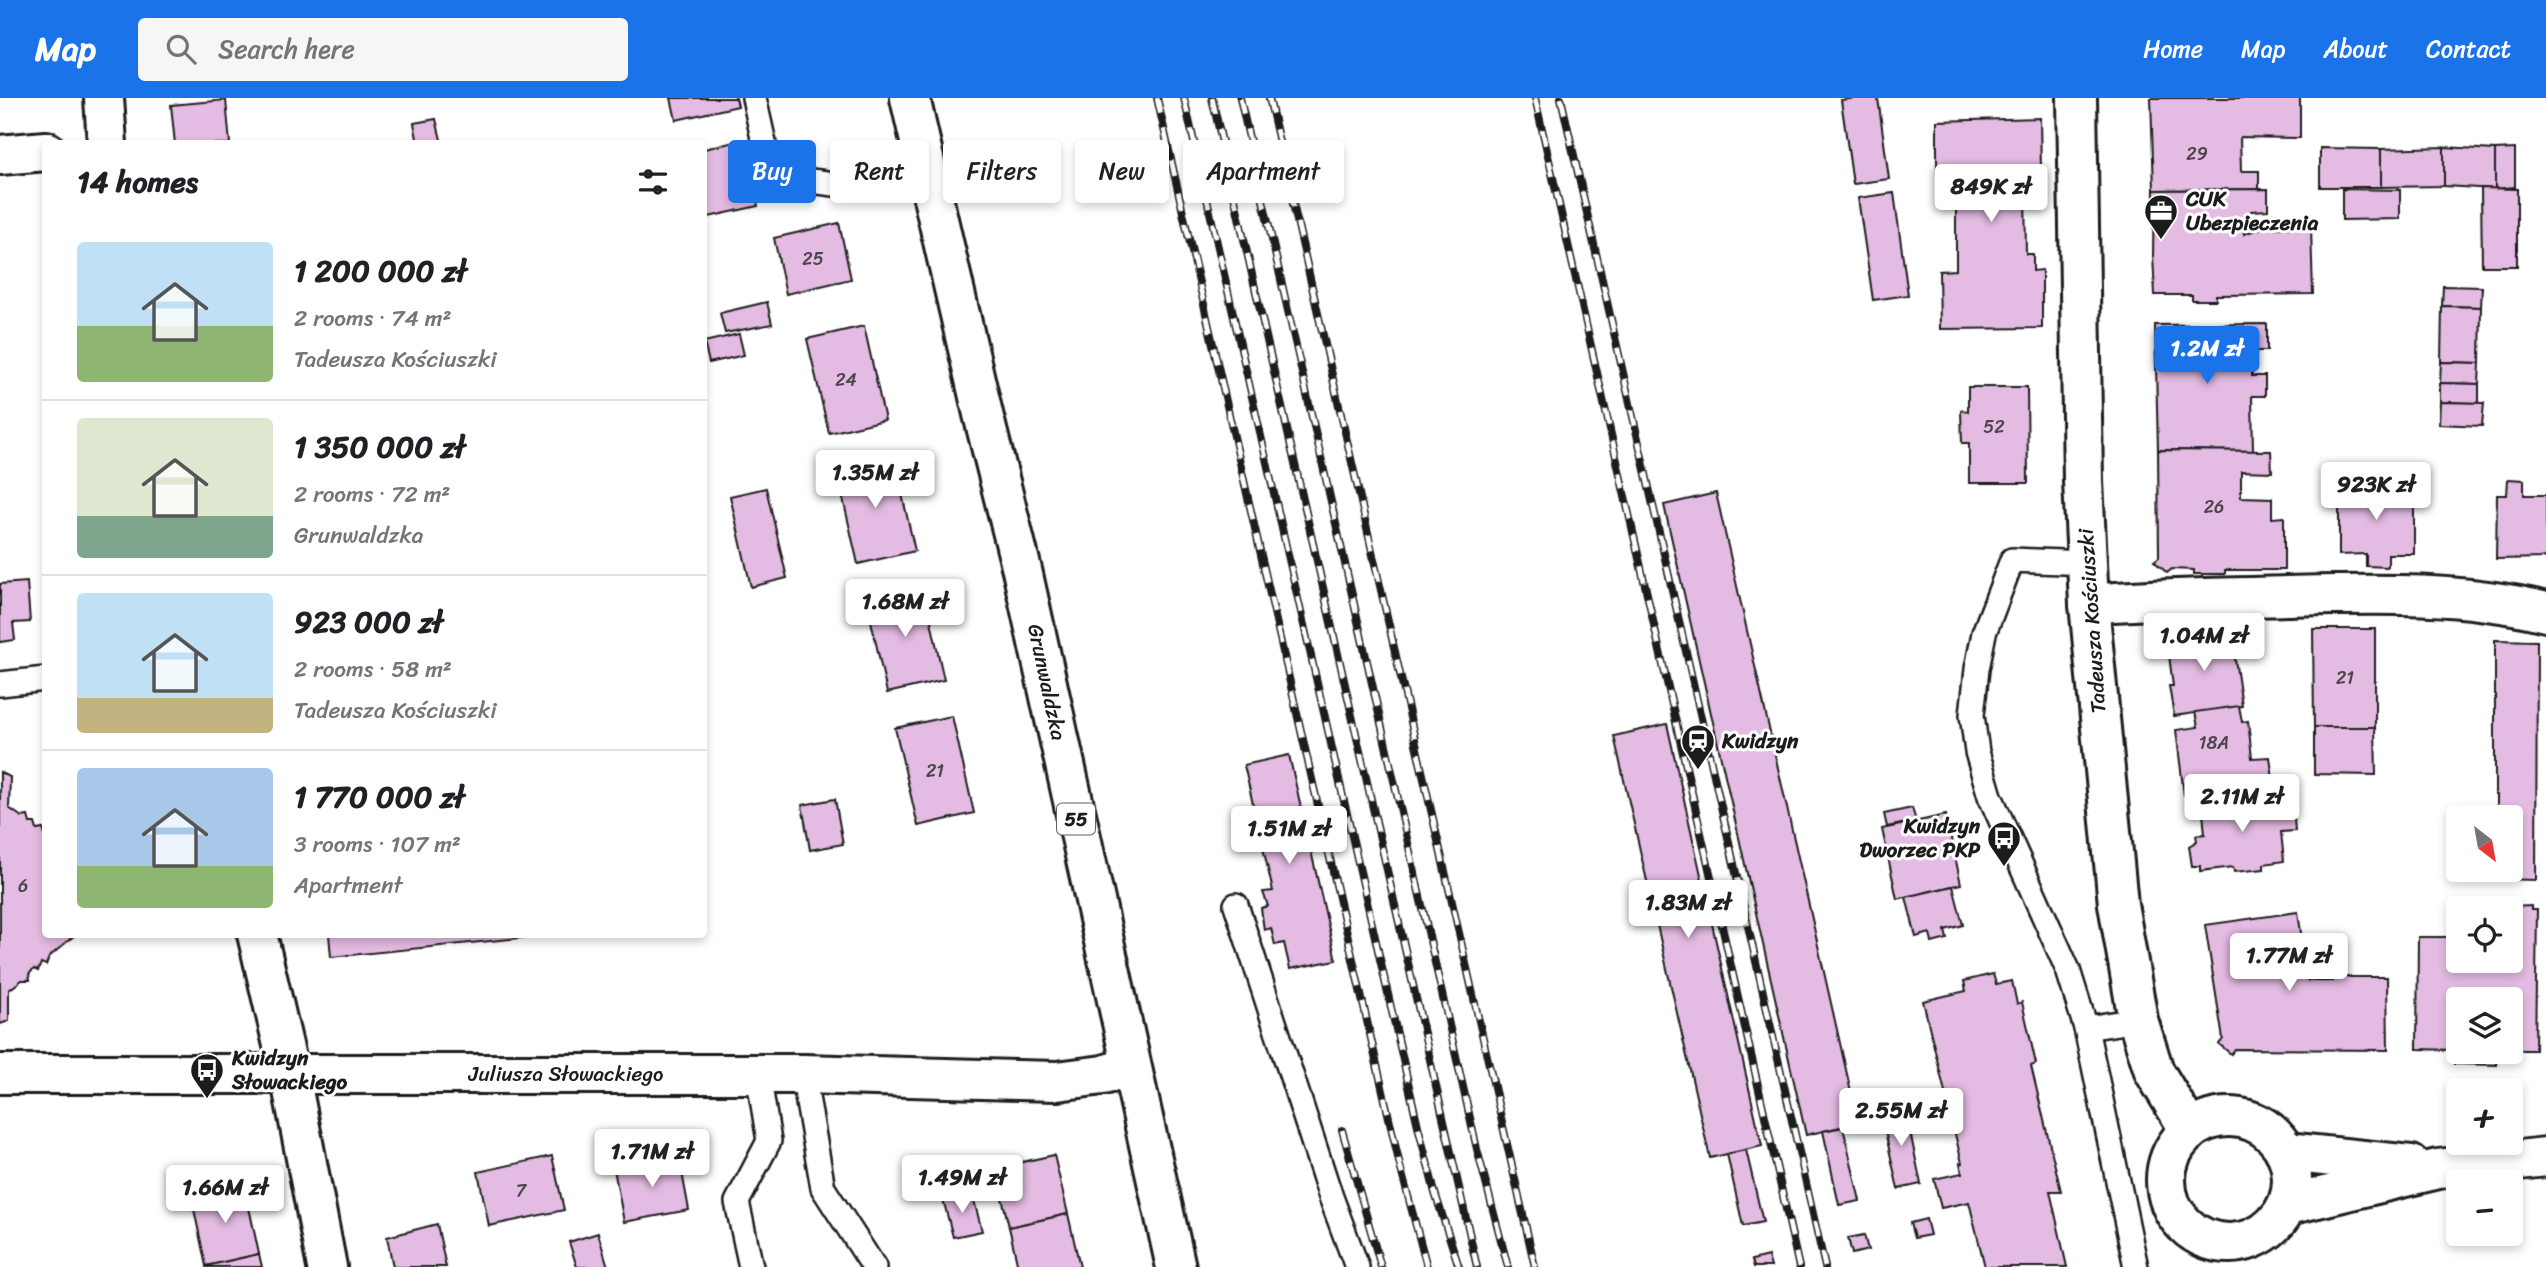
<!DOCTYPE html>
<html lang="en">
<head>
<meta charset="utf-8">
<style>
  :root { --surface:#fff; --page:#f6f6f6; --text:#202124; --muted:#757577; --line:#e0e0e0; --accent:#1a73e8 }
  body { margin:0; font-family:Sriracha,sans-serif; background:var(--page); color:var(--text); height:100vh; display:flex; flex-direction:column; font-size:26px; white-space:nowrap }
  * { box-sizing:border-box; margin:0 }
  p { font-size:23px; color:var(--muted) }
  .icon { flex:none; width:38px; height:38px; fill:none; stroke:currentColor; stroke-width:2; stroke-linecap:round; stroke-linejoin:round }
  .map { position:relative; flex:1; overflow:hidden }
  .sheet { position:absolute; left:42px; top:42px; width:665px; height:798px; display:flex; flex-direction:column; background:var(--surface); border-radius:7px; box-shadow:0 4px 10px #0003 }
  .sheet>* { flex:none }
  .banner { position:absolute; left:728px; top:42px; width:665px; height:63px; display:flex; gap:14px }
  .needle { width:46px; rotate:149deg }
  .buttons { position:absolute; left:2446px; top:707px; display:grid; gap:14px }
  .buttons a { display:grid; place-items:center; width:77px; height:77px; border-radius:7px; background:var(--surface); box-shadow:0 4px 10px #0003; font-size:35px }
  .price { position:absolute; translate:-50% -60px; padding:0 16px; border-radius:7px; background:#fff; color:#222; font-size:23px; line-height:46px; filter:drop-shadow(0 2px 4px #0008) }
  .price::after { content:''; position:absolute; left:50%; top:42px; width:21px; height:16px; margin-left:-10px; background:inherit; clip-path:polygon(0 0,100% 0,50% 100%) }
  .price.active { background:var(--accent); color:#fff }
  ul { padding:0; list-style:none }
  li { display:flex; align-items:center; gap:21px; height:175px; padding:0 35px }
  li+li { border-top:2px solid var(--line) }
  li span { display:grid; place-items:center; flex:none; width:196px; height:140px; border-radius:7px; color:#555 }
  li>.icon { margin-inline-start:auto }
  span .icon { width:84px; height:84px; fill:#fffc; stroke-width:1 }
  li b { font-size:30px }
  h2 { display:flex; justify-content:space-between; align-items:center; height:84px; padding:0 35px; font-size:30px }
  .pill { padding:0 24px; border-radius:7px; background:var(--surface); box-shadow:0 4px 10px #0003; font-size:24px; line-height:63px }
  .pill.active { background:var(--accent); color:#fff }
  header { display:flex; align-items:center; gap:42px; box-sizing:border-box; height:98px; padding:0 35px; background:var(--accent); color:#fff }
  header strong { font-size:33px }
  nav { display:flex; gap:38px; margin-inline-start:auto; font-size:24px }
  .search { width:490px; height:63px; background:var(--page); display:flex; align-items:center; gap:18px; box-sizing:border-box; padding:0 24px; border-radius:7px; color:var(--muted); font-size:26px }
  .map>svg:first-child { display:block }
  .building { fill:#e4bbe2; stroke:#1c1c1c; stroke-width:2 }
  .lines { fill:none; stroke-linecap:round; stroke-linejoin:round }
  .service-casing { stroke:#1c1c1c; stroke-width:28 }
  .minor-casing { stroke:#1c1c1c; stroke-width:44 }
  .primary-casing { stroke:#1c1c1c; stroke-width:44 }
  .service { stroke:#fff; stroke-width:23 }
  .minor { stroke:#fff; stroke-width:38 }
  .primary { stroke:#fff; stroke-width:38 }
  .rail-casing { stroke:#1c1c1c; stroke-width:8 }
  .rail { stroke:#fff; stroke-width:5; stroke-dasharray:16; stroke-linecap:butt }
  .labels { text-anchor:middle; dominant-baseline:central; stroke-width:6; stroke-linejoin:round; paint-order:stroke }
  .number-label { font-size:18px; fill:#4e444e }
  .shield { fill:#fff; stroke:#606060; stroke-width:2 }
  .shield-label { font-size:19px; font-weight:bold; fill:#1c1c1c }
  .poi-label { font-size:21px; font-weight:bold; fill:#1c1c1c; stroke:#fff; text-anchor:start }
  .street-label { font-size:21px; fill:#1c1c1c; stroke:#fff }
</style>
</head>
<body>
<header>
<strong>Map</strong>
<div class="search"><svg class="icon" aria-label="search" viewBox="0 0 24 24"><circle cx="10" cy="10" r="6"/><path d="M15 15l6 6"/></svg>Search here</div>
<nav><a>Home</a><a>Map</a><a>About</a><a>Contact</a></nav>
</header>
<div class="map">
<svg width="2546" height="1169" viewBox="0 0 2546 1169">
  <rect width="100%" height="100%" fill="#fff"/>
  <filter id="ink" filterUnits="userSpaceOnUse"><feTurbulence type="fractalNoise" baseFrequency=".0143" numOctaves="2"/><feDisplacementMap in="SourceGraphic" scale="14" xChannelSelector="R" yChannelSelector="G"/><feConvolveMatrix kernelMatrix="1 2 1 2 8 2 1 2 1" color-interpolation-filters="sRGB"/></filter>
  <g filter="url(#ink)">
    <g class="building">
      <polygon points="671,0 736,0 738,8 676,22"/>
      <polygon points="1857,0 1878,0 1889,81 1853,86 1841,2"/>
      <polygon points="2151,0 2300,0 2300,40 2240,39 2241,73 2259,73 2259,91 2154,92"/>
      <polygon points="226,2 230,46 175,46 171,7"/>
      <polygon points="2040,20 2041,74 2032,74 2033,91 2025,91 2026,156 2033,156 2033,173 2042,172 2042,230 1940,231 1939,173 1956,172 1956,76 1937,75 1937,23"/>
      <polygon points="436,21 442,46 418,46 414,25"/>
      <polygon points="744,42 758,108 704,120 704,51"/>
      <polygon points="2444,49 2444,88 2381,89 2381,51"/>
      <polygon points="2444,49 2495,52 2495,91 2444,88"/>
      <polygon points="2320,50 2381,51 2381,89 2320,89"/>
      <polygon points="2515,51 2515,89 2495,91 2495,52"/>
      <polygon points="2481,90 2517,91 2517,168 2482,168"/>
      <polygon points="2268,91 2268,112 2251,113 2244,124 2244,136 2261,130 2311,129 2313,196 2216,197 2216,202 2192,202 2192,197 2155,197 2153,157 2154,92"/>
      <polygon points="2342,91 2400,92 2400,121 2342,122"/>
      <polygon points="1894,95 1908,197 1873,202 1858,100"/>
      <polygon points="839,125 851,181 786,196 774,140"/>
      <polygon points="2443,188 2482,189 2481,209 2442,208"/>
      <polygon points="767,204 772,226 725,235 720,215"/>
      <polygon points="2442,208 2481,209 2480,265 2441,264"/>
      <polygon points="2267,226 2267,253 2252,253 2252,278 2265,278 2265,298 2252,298 2253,353 2158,352 2155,227"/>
      <polygon points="864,228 885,322 829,335 807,241"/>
      <polygon points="739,236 744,257 709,265 704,244"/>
      <polygon points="2441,264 2480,265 2479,286 2440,285"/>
      <polygon points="2440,285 2479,286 2479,305 2440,304"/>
      <polygon points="1968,289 2027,289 2028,385 1969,385 1969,345 1962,345 1961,312 1968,313"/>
      <polygon points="2440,304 2484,305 2482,328 2439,326"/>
      <polygon points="2158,352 2271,353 2272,374 2241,373 2241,399 2272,400 2272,420 2284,419 2284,472 2225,472 2225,476 2194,476 2194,472 2172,471 2167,475 2154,463 2159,459"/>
      <polygon points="893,357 915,453 858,466 836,370"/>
      <polygon points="2508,381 2524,382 2524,397 2546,397 2546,460 2496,461 2497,397 2507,397"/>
      <polygon points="2339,388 2414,388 2414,456 2388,456 2388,469 2366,468 2366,456 2339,457"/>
      <polygon points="766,390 787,480 751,489 730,398"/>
      <polygon points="1716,395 1858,1025 1806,1037 1664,407"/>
      <polygon points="27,484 30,524 13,525 15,542 0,544 0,486"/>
      <polygon points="923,487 944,582 887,595 866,500"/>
      <polygon points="2239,530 2240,540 2232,541 2242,608 2174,618 2169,588 2173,588 2167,542"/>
      <polygon points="2313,531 2375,531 2375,629 2314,629"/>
      <polygon points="2495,542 2537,543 2536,782 2497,781 2497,772 2511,772 2511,719 2497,719 2497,697 2495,697"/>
      <polygon points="2239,608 2242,624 2248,623 2252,660 2270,659 2275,696 2249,699 2248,689 2184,697 2176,632 2198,629 2195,614"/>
      <polygon points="952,618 974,715 918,728 895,630"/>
      <polygon points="1667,626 1762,1048 1710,1060 1614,638"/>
      <polygon points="2314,629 2375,629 2376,677 2314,676"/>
      <polygon points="1289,657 1336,862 1290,871 1284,845 1275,847 1271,830 1264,832 1261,810 1268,808 1263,794 1273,793 1244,667"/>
      <polygon points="0,674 10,679 9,710 22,719 28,718 30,725 35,725 37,732 43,731 46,740 46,836 76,836 49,859 46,867 41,865 38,873 34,871 29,876 30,882 22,882 9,892 9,923 0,926"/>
      <polygon points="2276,696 2278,710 2293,709 2295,733 2281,734 2284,763 2264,766 2264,771 2234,774 2233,769 2200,773 2200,768 2192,768 2189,748 2197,743 2196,737 2205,736 2202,705"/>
      <polygon points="835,701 843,746 810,752 802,707"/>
      <polygon points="1912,710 1916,723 1887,729 1884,716"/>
      <polygon points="1946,717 1961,786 1897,801 1882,731"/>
      <polygon points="1953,788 1963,827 1945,832 1947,841 1932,845 1930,835 1916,839 1906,799"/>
      <polygon points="2531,808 2531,812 2537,812 2535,952 2511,952 2511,901 2459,901 2459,954 2497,954 2497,967 2455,966 2455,952 2417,951 2418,839 2452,839 2452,863 2511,863 2511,810 2509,809"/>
      <polygon points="2298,814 2308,883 2333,883 2333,879 2387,879 2388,952 2235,951 2231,956 2219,946 2223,941 2205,827"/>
      <polygon points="329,836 559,836 331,859"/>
      <polygon points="1993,876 1996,886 2012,883 2017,906 2022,904 2036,966 2031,968 2061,1093 2050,1093 2067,1169 1985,1169 1969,1104 1941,1110 1934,1081 1962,1075 1960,1065 1962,1065 1923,903 1966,893 1964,883"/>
      <polygon points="1905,1010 1921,1086 1898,1091 1881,1015"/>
      <polygon points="1843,1029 1860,1103 1839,1107 1823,1033"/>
      <polygon points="1746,1052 1763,1124 1743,1128 1727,1056"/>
      <polygon points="1054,1057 1068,1116 1009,1129 995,1070"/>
      <polygon points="552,1058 564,1112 489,1128 478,1074"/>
      <polygon points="679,1058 689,1112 624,1124 614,1071"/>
      <polygon points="244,1086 259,1156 206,1168 191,1097"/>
      <polygon points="972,1095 982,1133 953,1139 943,1101"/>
      <polygon points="1068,1116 1080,1169 1018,1169 1009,1129"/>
      <polygon points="1926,1121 1930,1137 1914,1140 1910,1125"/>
      <polygon points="437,1126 446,1169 393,1169 387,1139"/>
      <polygon points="598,1135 608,1169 577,1169 569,1144"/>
      <polygon points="1864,1137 1868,1152 1852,1156 1848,1140"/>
      <polygon points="259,1156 262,1169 206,1169 206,1168"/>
      <polygon points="1768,1158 1771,1169 1754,1169 1752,1162"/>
    </g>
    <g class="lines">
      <g class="service-casing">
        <g id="service">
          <polyline points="754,0 767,58 795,81 850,88 928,76"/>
          <polyline points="2088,465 2012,462 1984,535 1977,571 1972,617 1977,654 1990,698 2068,872 2086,930 2136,1169"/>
          <polyline points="0,586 46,581"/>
          <polyline points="1236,807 1331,1099 1357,1169"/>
          <polyline points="2086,930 2138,922"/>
          <polyline points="803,976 823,1090 874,1169"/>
          <polyline points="751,1169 737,1104 769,1043 758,976"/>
        </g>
      </g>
      <g class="minor-casing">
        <g id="minor">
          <polyline points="104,0 107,46"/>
          <polyline points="2077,0 2083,383 2089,506 2118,806 2138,922 2154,973 2189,1031"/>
          <polyline points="0,57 46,53"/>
          <path d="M 2089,506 C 2155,500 2220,500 2286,498 C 2372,496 2463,493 2546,514"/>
          <polyline points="257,836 290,977 327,1169"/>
          <polyline points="0,976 803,976 1057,983 1103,977 1130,969"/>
          <circle cx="2229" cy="1082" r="63"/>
          <polyline points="2286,1054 2411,1067"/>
          <polyline points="2288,1107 2438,1071 2546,1059"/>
        </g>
      </g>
      <g class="primary-casing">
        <polyline id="primary" points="910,0 983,316 1022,472 1176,1169"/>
      </g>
      <use href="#service" class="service"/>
      <use href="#minor" class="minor"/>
      <use href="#primary" class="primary"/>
      <g class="rail-casing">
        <g id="rail">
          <polyline points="1157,0 1400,1068 1427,1169"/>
          <polyline points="1184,0 1418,1028 1435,1095 1459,1169"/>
          <polyline points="1212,0 1477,1169"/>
          <polyline points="1240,0 1477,1051 1508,1169"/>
          <polyline points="1269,0 1535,1169"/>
          <polyline points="1535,0 1799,1169"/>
          <polyline points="1561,0 1825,1169"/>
          <polyline points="1342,1032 1381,1169"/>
        </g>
      </g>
      <use href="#rail" class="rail"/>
    </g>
  </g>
  <defs>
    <g id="office-pin" transform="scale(1.75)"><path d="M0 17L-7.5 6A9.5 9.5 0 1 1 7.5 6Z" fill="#1c1c1c" stroke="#fff"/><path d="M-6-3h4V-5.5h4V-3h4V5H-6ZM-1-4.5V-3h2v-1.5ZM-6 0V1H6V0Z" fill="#fff"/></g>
    <g id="station-pin" transform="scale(1.75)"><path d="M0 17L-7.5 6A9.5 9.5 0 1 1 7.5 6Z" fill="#1c1c1c" stroke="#fff"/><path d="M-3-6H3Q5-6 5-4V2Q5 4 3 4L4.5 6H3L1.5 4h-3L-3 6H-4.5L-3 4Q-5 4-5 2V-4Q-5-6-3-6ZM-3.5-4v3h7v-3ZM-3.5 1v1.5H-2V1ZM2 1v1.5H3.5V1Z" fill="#fff"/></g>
    <g id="bus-pin" transform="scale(1.75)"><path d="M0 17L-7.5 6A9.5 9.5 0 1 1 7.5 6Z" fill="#1c1c1c" stroke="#fff"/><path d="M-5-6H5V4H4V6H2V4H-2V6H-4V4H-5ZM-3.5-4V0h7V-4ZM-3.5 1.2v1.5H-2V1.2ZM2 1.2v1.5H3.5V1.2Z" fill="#fff"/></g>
  </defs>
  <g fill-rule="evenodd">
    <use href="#office-pin" x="2161" y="113"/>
    <use href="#station-pin" x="1698" y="643"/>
    <use href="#bus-pin" x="2004" y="740"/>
    <use href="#bus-pin" x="207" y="972"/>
  </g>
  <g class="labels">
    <g class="number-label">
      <text x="2197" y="56">29</text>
      <text x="813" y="161">25</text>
      <text x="846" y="282">24</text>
      <text x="1994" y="329">52</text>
      <text x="2214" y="409">26</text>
      <text x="2345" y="580">21</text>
      <text x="2214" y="645">18A</text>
      <text x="935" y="673">21</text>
      <text x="23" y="788">6</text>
      <text x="521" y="1093">7</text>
    </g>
    <rect class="shield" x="1057" y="705.5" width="38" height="31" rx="5"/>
    <g class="shield-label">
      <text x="1076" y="721">55</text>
    </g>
    <g class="poi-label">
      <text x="2186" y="101">CUK<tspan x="2186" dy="24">Ubezpieczenia</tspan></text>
      <text x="1722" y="643">Kwidzyn</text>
      <text x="1980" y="728" text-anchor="end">Kwidzyn<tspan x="1980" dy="24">Dworzec PKP</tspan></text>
      <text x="232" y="960">Kwidzyn<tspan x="232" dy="24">Słowackiego</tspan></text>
    </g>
    <g class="street-label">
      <text transform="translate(2092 523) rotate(-94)">Tadeusza Kościuszki</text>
      <text transform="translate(1047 584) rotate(78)">Grunwaldzka</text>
      <text x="566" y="976">Juliusza Słowackiego</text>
    </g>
  </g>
</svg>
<div class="buttons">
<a><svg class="needle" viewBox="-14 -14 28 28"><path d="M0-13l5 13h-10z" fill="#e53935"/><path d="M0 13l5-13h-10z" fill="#757577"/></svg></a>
<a><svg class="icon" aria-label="locate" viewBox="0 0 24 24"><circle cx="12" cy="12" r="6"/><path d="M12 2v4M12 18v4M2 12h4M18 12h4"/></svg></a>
<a><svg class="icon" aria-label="layers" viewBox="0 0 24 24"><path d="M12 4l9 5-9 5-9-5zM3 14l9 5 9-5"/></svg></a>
<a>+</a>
<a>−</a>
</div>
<b class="price" style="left:1991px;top:126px">849K zł</b>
<b class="price active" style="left:2207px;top:288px">1.2M zł</b>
<b class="price" style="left:875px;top:412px">1.35M zł</b>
<b class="price" style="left:2376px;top:424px">923K zł</b>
<b class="price" style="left:905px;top:541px">1.68M zł</b>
<b class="price" style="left:2204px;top:575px">1.04M zł</b>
<b class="price" style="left:2242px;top:736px">2.11M zł</b>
<b class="price" style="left:1289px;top:768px">1.51M zł</b>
<b class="price" style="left:1688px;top:842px">1.83M zł</b>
<b class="price" style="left:2289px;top:895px">1.77M zł</b>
<b class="price" style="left:1901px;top:1050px">2.55M zł</b>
<b class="price" style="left:652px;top:1091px">1.71M zł</b>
<b class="price" style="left:962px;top:1117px">1.49M zł</b>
<b class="price" style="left:225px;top:1127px">1.66M zł</b>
<div class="banner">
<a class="pill active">Buy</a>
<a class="pill">Rent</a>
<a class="pill">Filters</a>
<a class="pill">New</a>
<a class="pill">Apartment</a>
</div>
<section class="sheet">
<h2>14 homes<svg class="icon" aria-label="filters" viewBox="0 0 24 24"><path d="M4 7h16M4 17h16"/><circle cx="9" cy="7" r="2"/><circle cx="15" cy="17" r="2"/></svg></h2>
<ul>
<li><span style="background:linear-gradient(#bfe0f5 60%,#8fb573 0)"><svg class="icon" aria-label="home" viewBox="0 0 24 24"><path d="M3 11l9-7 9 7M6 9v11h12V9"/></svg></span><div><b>1 200 000 zł</b><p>2 rooms · 74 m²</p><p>Tadeusza Kościuszki</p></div></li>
<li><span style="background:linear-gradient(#dfe7d0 70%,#7fa58c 0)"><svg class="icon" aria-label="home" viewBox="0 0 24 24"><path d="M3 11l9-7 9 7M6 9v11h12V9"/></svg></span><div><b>1 350 000 zł</b><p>2 rooms · 72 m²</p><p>Grunwaldzka</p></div></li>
<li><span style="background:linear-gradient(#bfe0f5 75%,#c2b280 0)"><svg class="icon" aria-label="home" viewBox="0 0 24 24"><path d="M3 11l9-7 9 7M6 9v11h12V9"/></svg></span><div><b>923 000 zł</b><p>2 rooms · 58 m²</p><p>Tadeusza Kościuszki</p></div></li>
<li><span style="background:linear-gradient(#a9c7e8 70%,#8fb573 0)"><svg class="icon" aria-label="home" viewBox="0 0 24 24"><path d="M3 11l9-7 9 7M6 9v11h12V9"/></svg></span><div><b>1 770 000 zł</b><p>3 rooms · 107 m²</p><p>Apartment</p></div></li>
</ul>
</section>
</div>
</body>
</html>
